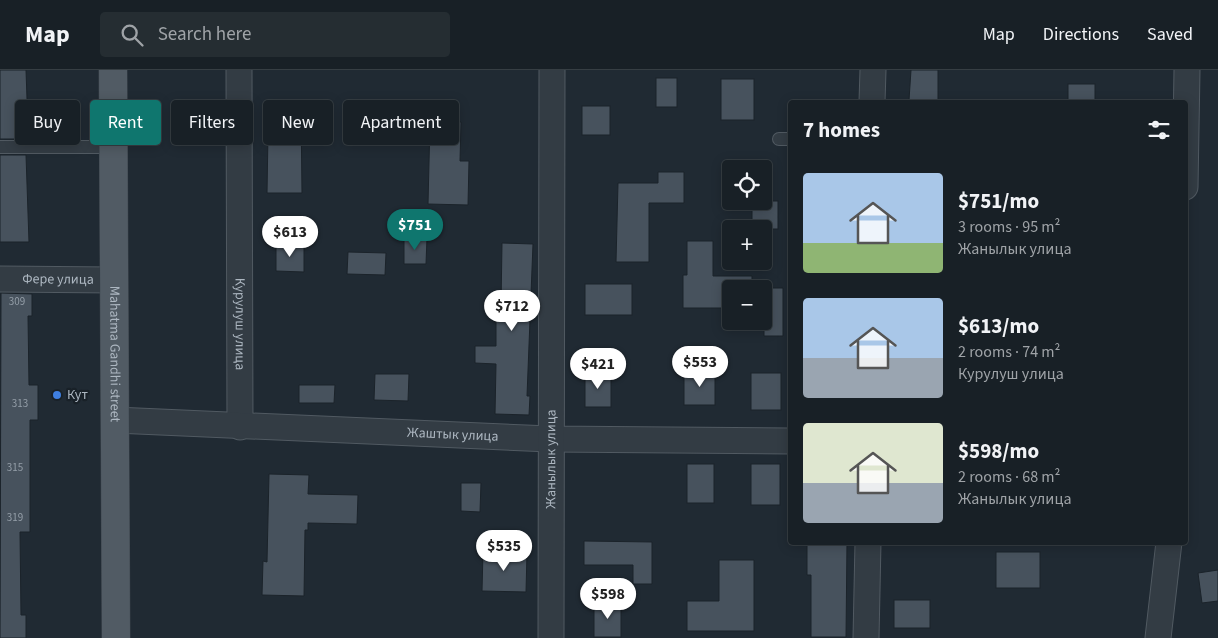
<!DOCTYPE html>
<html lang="en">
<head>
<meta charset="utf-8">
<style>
  :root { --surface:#182026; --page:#252d32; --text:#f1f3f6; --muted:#9fa3a7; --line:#363e43; --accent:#0f766e }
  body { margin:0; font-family:"Source Sans 3",sans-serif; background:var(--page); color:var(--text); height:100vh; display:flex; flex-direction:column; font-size:19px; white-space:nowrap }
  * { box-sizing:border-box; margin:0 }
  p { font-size:16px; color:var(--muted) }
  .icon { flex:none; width:28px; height:28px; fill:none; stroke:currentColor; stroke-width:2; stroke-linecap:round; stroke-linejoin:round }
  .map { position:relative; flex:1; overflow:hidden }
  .sheet { position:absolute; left:788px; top:30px; width:400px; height:445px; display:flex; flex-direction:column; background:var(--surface); border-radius:5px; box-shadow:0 2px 12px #0003,0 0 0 1px var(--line) }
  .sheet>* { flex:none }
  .top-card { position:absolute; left:15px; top:30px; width:475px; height:45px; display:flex; gap:10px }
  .fabs { position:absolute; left:722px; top:90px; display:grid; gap:10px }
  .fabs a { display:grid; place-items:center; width:50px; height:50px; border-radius:5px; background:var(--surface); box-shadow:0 2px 12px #0003,0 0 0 1px var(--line); font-size:25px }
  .price { position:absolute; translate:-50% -42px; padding:0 11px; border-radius:18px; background:#fff; color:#222; font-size:16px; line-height:32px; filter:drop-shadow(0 1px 2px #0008) }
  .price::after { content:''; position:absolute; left:50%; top:30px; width:15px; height:11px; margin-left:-8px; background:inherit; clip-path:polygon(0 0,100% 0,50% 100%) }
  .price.on { background:var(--accent); color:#fff }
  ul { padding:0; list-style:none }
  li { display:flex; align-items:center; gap:15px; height:125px; padding:0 15px }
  li span { display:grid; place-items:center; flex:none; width:140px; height:100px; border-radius:5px; color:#555 }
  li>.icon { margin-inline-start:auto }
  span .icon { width:60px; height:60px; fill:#fffc; stroke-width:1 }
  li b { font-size:21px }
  h2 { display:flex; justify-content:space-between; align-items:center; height:60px; padding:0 15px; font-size:21px }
  .chip { padding:0 18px; border-radius:5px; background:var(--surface); box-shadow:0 2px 12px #0003,0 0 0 1px var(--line); font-size:18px; line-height:45px }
  .chip.on { background:var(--accent); color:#fff }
  header { display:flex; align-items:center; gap:30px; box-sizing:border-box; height:70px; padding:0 25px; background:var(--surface); border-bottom:1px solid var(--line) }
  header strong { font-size:24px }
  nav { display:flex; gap:28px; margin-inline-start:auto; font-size:18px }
  .search { width:350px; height:45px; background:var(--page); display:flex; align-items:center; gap:12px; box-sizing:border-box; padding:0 18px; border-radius:5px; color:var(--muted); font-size:19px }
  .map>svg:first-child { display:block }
  .building { fill:#47525d; stroke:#1b232a }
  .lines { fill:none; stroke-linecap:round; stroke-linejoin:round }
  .service-casing { stroke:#515a62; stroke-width:14 }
  .minor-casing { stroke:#515a62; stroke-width:27 }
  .primary-casing { stroke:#3d454d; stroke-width:29 }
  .service { stroke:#333c44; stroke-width:12 }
  .minor { stroke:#333c44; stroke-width:25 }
  .primary { stroke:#515b64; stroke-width:28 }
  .shop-dot { fill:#3f7fe0; stroke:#192128; stroke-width:2 }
  .labels { text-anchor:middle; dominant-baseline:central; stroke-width:4.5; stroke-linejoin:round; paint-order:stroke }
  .number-label { font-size:11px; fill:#949ea8 }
  .street-label { font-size:14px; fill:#adb7c1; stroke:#192128 }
  .poi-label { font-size:14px; fill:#adb7c1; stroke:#192128; text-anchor:start }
</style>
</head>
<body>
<header>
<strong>Map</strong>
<div class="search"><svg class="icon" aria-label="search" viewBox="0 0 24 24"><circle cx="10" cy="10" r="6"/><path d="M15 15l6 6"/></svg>Search here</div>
<nav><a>Map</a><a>Directions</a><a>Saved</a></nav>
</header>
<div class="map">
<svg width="1218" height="568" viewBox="0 0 1218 568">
  <rect width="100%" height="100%" fill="#202a33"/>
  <g class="building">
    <polygon points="0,0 26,0 28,57 25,57 25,69 0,69"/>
    <polygon points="911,0 938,0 938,30 909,30"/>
    <rect x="656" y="8" width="21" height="29"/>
    <rect x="721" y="9" width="33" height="41"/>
    <rect x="1068" y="14" width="27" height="18"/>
    <polygon points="265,34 301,36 302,123 267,123 268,63 264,62"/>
    <rect x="582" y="36" width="28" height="29"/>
    <polygon points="430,51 461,52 460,91 469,91 468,135 428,134"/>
    <polygon points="0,85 26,85 29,172 0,172"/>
    <polygon points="658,102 684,102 684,133 649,133 649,192 616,192 618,113 658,113"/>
    <rect x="752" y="131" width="26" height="28"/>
    <polygon points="404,167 427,168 426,194 404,194"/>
    <polygon points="687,171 713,171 713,206 752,206 752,218 783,218 783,266 764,266 764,219 731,219 731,238 683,238 683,205 687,205"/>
    <polygon points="502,173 533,174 527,326 530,326 529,345 495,344 496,294 475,293 475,276 496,276 496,236 501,236"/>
    <polygon points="276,175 304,175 304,202 276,201"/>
    <polygon points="348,182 386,183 385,205 347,204"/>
    <rect x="585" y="214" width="47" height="31"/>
    <polygon points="1,223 32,224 32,246 28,246 29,315 38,315 38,350 30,350 30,462 20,462 21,545 26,545 26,568 0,568"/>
    <rect x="684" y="302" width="31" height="33"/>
    <rect x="585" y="303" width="26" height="34"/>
    <rect x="751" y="303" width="30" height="37"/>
    <polygon points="375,304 409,304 408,331 374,330"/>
    <polygon points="299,315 335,315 334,333 299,333"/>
    <rect x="687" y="394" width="27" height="39"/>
    <rect x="751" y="394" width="29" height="41"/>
    <polygon points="269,404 309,405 308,424 358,425 357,454 308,453 308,460 305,460 304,526 262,525 263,491 267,492"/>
    <polygon points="461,413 481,413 480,442 461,441"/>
    <polygon points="584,471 652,472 652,514 633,514 633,495 584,495"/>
    <polygon points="807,472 847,472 846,567 811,567 811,505 807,505"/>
    <polygon points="483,481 527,483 526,522 482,521"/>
    <rect x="996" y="482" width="44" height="36"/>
    <polygon points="719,490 754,490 754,561 687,561 687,531 719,531"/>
    <polygon points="1218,500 1218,531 1202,533 1198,503"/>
    <rect x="894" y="530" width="36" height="28"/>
    <rect x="594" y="534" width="27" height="33"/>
  </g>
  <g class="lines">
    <g class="service-casing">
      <g id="service">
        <polyline points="779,69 790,69"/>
        <polyline points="0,77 114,77"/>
      </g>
    </g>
    <g class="minor-casing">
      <g id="minor">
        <path id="s1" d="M 239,0 L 240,357"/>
        <polyline points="872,32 873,0"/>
        <polyline points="1185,117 1187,0"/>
        <path id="s2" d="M 0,209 L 114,210"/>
        <path id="s3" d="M 115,350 L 550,369 L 790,371"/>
        <path id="s4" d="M 551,568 L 552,0"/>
        <polyline points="866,568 868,472"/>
        <polyline points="1158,568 1169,472"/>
      </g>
    </g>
    <g class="primary-casing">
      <g id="primary">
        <path id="s5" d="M 113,0 L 116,568"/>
      </g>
    </g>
    <use href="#service" class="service"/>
    <use href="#minor" class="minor"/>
    <use href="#primary" class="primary"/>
  </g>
  <circle class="shop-dot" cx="57" cy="325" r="5"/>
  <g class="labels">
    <g class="number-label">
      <text x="17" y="231">309</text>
      <text x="20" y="333">313</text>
      <text x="15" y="397">315</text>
      <text x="15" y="447">319</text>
    </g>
    <g class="street-label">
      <text stroke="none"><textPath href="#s2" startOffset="58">Фере улица</textPath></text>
      <text stroke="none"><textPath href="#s1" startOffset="254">Курулуш улица</textPath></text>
      <text stroke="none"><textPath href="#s5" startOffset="284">Mahatma Gandhi street</textPath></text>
      <text stroke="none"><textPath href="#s3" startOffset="338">Жаштык улица</textPath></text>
      <text stroke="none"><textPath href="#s4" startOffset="179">Жанылык улица</textPath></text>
    </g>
    <g class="poi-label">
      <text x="67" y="325">Кут</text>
    </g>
  </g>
</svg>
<div class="fabs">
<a><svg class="icon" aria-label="locate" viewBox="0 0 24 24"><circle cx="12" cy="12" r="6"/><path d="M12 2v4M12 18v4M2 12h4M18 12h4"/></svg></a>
<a>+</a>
<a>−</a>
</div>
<b class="price on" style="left:415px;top:181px">$751</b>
<b class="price" style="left:290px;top:188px">$613</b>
<b class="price" style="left:512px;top:262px">$712</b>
<b class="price" style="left:700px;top:318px">$553</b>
<b class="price" style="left:598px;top:320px">$421</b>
<b class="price" style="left:504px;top:502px">$535</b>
<b class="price" style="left:608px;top:550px">$598</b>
<div class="top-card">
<a class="chip">Buy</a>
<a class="chip on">Rent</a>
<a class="chip">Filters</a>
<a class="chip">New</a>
<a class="chip">Apartment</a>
</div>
<section class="sheet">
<h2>7 homes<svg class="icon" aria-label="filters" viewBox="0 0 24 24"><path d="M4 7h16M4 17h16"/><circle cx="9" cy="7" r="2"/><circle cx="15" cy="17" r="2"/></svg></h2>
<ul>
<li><span style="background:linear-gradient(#a9c7e8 70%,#8fb573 0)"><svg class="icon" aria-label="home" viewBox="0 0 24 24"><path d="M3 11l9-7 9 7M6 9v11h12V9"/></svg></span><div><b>$751/mo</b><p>3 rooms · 95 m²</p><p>Жанылык улица</p></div></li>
<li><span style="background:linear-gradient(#a9c7e8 60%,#9aa5b1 0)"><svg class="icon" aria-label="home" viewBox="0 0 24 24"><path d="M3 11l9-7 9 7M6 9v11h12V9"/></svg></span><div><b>$613/mo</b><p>2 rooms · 74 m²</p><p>Курулуш улица</p></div></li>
<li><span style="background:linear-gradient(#dfe7d0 60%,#9aa5b1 0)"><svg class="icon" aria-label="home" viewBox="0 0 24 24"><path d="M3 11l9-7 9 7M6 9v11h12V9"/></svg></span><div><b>$598/mo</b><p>2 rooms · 68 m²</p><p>Жанылык улица</p></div></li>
</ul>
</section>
</div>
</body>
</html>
